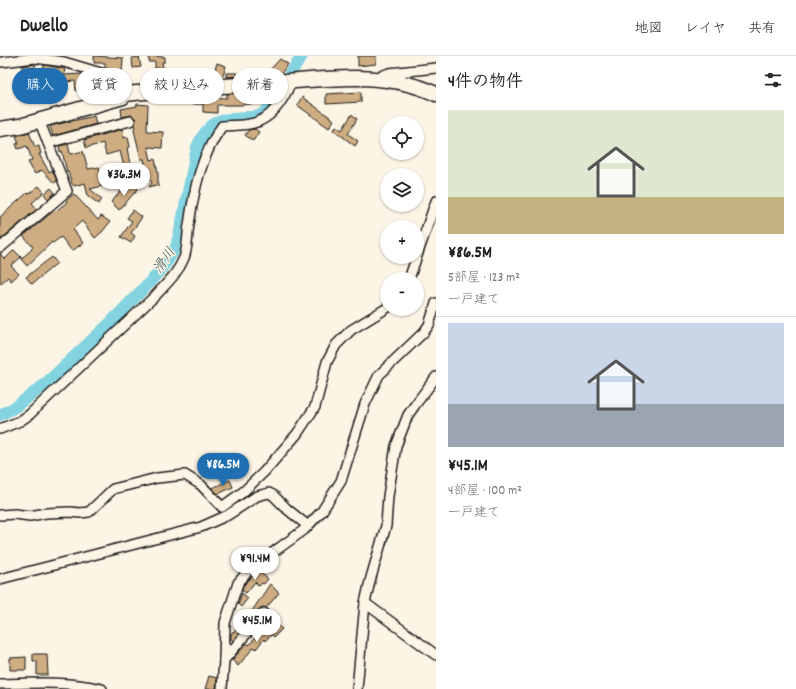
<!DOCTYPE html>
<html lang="ja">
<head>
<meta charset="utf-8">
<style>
  :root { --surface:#fff; --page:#f2f2f2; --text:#222; --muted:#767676; --line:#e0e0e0; --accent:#1f6fb2 }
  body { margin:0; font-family:Dekko,"Klee One",sans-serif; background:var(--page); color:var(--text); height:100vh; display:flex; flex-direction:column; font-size:15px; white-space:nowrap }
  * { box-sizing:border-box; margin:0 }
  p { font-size:13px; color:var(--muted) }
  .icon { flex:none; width:22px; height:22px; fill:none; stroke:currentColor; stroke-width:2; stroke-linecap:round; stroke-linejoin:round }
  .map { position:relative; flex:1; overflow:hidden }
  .drawer { display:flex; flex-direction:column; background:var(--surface); width:360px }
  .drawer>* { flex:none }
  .hud { position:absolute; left:12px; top:12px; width:364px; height:36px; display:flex; gap:8px }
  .fabs { position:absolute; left:380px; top:60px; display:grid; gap:8px }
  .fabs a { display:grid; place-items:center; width:44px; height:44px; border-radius:50%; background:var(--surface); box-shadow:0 1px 3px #0004; font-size:20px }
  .price { position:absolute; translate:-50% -34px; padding:0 9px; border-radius:14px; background:#fff; color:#222; font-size:13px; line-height:26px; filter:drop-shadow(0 1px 2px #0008) }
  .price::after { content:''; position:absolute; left:50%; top:24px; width:12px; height:9px; margin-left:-6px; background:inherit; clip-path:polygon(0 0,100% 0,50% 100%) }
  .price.active { background:var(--accent); color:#fff }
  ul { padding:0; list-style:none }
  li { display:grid; align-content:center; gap:8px; height:212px; padding:0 12px }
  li+li { border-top:1px solid var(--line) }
  li span { display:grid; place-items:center; height:124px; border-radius:0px; color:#555 }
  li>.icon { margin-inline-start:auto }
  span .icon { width:72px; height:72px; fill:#fffc; stroke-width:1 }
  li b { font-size:17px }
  h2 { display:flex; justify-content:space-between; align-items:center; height:48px; padding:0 12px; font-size:17px }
  .tag { padding:0 14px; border-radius:18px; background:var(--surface); box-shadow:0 1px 3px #0004; font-size:14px; line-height:36px }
  .tag.active { background:var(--accent); color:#fff }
  header { display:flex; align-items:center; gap:24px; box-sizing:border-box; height:56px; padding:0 20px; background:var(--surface); border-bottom:1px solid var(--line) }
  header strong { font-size:19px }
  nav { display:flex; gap:22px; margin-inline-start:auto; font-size:14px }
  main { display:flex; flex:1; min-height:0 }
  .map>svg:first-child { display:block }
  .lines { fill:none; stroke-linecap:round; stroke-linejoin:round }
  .river { stroke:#84d3e1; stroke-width:12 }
  .building { fill:#cfad82; stroke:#1c1c1c }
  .minor-casing { stroke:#1c1c1c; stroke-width:12 }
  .highway-casing { stroke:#1c1c1c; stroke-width:17 }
  .minor { stroke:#fcf5e5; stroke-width:9 }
  .highway { stroke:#fcf5e5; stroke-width:14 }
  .labels { text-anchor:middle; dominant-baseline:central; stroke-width:3; stroke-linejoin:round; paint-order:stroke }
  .water-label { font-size:14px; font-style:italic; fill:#405c61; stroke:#fcf5e5 }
</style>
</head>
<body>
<header>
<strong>Dwello</strong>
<nav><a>地図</a><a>レイヤ</a><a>共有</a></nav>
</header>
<main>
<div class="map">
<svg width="436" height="633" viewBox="0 0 436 633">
  <rect width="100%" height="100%" fill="#fcf5e5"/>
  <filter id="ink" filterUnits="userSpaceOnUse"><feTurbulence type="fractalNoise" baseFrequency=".025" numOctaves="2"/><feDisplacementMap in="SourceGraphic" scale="8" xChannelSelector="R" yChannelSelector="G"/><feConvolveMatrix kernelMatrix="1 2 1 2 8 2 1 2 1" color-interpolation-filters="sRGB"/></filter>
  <g filter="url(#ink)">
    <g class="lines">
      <g class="river">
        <polyline points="290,18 302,0"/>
        <path d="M 0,359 L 17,350 L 44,329 L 112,265 L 150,226 L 166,207 L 176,191 L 181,171 L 197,91 C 209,63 220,64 247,61 C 252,61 258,61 262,58 C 270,54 274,43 278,35"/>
      </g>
    </g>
    <g class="building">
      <polygon points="94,0 123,2 122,17 105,12 105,7 94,7"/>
      <polygon points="149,0 165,1 165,6 162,6 163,12 155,12 155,6 149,6"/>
      <polygon points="358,0 376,0 376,8 358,10"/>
      <polygon points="139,1 141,11 133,12 132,2"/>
      <polygon points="280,3 288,8 281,18 272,18 268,16"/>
      <polygon points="217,7 226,10 223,20 214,17"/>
      <polygon points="35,8 36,17 32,17 34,34 26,36 22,10"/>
      <polygon points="44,9 65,13 64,19 82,18 82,34 76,35 75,25 63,26 52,28 50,20 43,19"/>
      <polygon points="226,17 237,17 237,20 226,21"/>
      <polygon points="94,21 98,25 90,32 86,27"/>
      <polygon points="111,26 114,33 105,35 103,28"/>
      <polygon points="260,36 260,47 240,49 217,49 217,57 203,56 203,48 190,48 190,41 201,40 201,41 227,42 227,38"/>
      <polygon points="361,36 361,46 326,48 326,38"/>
      <polygon points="302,41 334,64 329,72 297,49"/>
      <polygon points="137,48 148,49 147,75 163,76 162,92 148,91 151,104 155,103 158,117 158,131 156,129 149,131 152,126 148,122 144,103 141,103 134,74 136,63 131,59 122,61 121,53 137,50"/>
      <polygon points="352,58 357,63 348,78 358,85 355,90 334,74 336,70 342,74"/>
      <polygon points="94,60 96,68 53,80 50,70"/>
      <polygon points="123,73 124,82 128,81 130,91 127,92 130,108 132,108 133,114 125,115 120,95 106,99 103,87 86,92 84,84"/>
      <polygon points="255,73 259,76 253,85 245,79 249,74"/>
      <polygon points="29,76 35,91 39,90 41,98 39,98 49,116 52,114 57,125 54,127 42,114 35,118 28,106 32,104 27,90 18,93 16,88 19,87 16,80"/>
      <polygon points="68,88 70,97 72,98 83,95 88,113 99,111 101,118 120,113 123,125 90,133 102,143 99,148 88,140 85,127 74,130 72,128 68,115 67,116 62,95 60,96 59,90"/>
      <polygon points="136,129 138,133 119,154 111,146 125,131 125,134"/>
      <polygon points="39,130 44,136 32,147 37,153 0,184 0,161 27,137 28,138"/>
      <polygon points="51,132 55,137 48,143 44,138"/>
      <polygon points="74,138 98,164 101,160 110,166 102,176 95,182 82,165 73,173 83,187 72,195 61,181 53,187 52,186 27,210 21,203 32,193 31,192 33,191 23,180 45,162 55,154 56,155 67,146 66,145"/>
      <polygon points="133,154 142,161 131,177 135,180 131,187 121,181 132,165 127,162"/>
      <polygon points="14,194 21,201 11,210 19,218 11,225 8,221 0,228 0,198 5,203"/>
      <polygon points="52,201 57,207 32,228 26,221"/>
      <polygon points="230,424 233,431 218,438 212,432"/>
      <polygon points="258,515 268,523 264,528 262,527 259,530 255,526 246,537 242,534 243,530"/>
      <polygon points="270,528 279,537 266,552 262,551 259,553 233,585 231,583 231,579 233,575 234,576 249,557 250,558"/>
      <polygon points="242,537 248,542 241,551 238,548"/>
      <polygon points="275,565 282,573 274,581 272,578 265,585 264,583 256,593 254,591 238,610 232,604 247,587 249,589 255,582 256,583"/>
      <polygon points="33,598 47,598 48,619 37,619 37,605 33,605"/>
      <polygon points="26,601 26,614 10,614 10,602"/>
      <polygon points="209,620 217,622 216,633 205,633"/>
    </g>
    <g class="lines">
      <g class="minor-casing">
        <g id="minor">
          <polyline points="2,6 35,2 64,6 118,22 125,38"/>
          <polyline points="379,21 389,17 436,12"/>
          <polyline points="48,87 130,65"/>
          <polyline points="0,192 67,135 39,64"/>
          <polyline points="409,223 436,145"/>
          <path d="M 0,373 L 20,365 L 29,359 L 156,239 C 166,228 178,217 184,202 C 188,192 187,180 189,169 C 194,133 201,100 222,70 C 232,69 244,70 254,67 C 273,62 284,43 291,26"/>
          <polyline points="0,459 15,458 30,460 46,457 70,456 80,457 89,456 113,433 157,422 185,419 201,429 222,451 243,436 264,416 297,378 315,351 327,306 336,289 351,274 387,252"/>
          <polyline points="0,523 201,471 228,459 257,440 269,437 273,439 287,453 308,470"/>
          <polyline points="365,547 436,599"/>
          <polyline points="224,604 264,557"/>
          <path d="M 0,628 C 34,627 69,625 102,633"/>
          <polyline points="222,633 224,604 225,567 238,527 250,513 304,474 322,455 341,425 365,348 379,319 424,276 429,269 436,247"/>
          <polyline points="357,633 365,547 370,525 386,470 388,440 396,390 408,359 415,349 436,321"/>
        </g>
      </g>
      <g class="highway-casing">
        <path id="highway" d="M 0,73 L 20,70 L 123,41 L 125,38 C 172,33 220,30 268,27 C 324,24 383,13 436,38"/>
      </g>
      <use href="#minor" class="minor"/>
      <use href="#highway" class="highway"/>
    </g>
  </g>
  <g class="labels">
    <g class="water-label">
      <text transform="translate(165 205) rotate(-55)">滑川</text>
    </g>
  </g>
</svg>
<div class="fabs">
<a><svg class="icon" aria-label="locate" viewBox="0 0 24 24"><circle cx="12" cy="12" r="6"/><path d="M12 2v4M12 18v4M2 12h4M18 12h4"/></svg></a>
<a><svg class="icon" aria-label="layers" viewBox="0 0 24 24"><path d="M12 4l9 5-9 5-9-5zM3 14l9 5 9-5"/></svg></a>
<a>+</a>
<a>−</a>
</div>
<b class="price" style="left:124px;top:141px">¥36.3M</b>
<b class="price active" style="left:223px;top:431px">¥86.5M</b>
<b class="price" style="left:255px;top:525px">¥91.4M</b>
<b class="price" style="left:257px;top:587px">¥45.1M</b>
<div class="hud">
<a class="tag active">購入</a>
<a class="tag">賃貸</a>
<a class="tag">絞り込み</a>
<a class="tag">新着</a>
</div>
</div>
<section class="drawer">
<h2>4件の物件<svg class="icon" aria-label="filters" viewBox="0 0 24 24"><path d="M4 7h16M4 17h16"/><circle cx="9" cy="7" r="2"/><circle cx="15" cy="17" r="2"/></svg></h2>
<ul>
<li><span style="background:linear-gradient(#dfe7d0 70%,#c2b280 0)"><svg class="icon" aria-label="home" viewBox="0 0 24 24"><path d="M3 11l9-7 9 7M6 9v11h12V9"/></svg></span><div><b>¥86.5M</b><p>5部屋 · 123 m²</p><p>一戸建て</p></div></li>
<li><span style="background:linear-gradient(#c9d6e8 65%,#9aa5b1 0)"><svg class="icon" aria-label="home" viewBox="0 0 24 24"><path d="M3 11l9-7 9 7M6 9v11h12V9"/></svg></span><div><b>¥45.1M</b><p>4部屋 · 100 m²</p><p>一戸建て</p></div></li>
</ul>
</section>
</main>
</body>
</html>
